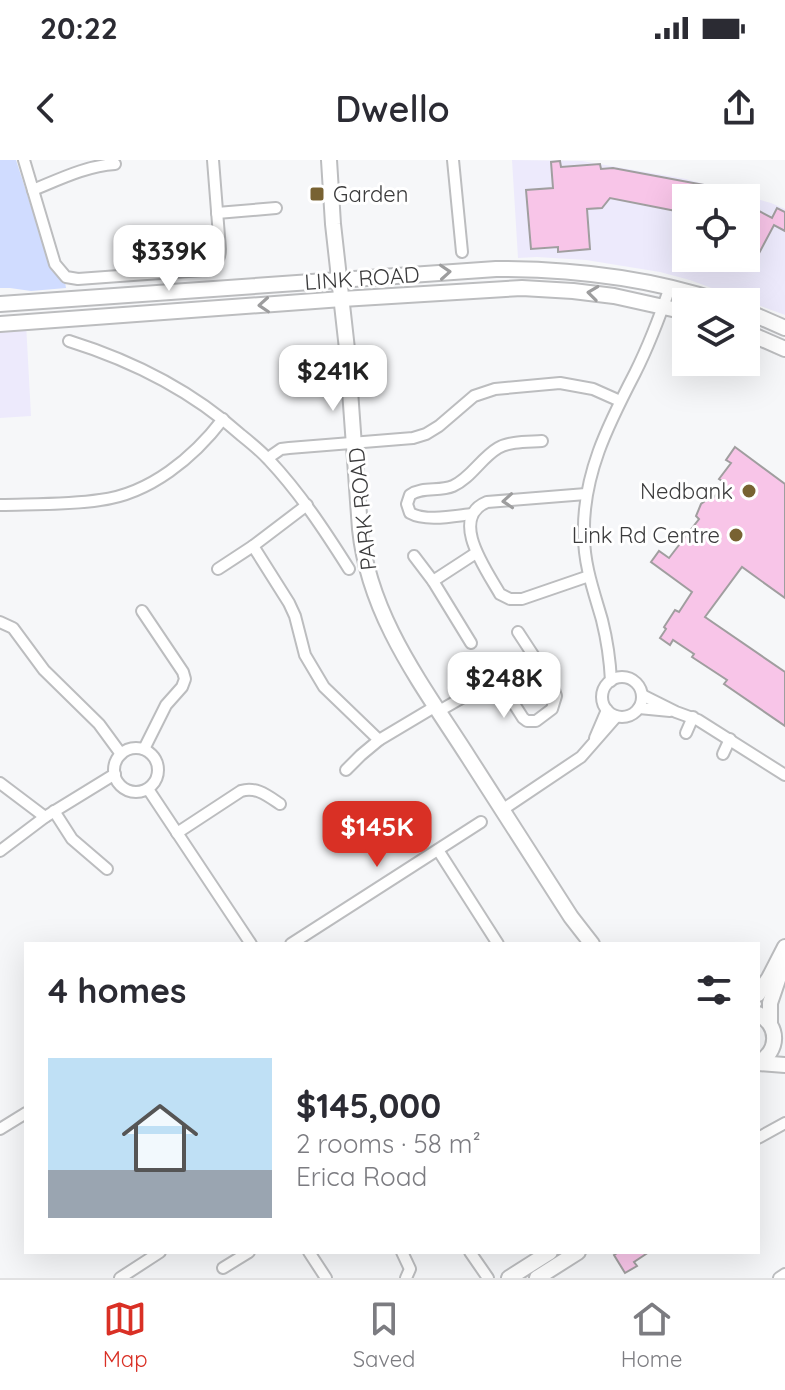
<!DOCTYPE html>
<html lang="en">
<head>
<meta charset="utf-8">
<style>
  :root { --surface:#fff; --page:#f7f7f7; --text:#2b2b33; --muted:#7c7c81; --line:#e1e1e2; --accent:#d93025 }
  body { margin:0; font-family:Quicksand,sans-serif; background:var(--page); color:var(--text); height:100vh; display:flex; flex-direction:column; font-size:30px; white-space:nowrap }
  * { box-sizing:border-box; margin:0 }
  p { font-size:26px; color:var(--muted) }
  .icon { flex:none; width:44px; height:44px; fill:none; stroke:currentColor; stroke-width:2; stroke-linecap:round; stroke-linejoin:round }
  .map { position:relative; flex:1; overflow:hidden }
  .side { position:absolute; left:24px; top:782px; width:736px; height:312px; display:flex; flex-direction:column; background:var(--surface); border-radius:0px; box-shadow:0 8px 32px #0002 }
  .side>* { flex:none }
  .buttons { position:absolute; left:672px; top:24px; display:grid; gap:16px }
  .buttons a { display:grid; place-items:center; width:88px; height:88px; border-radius:0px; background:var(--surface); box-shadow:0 8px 32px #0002; font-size:40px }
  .price { position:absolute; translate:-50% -68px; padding:0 18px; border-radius:16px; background:#fff; color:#222; font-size:26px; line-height:52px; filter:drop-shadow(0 2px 4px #0008) }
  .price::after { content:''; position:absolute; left:50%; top:48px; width:24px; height:18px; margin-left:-12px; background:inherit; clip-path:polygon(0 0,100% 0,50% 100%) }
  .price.selected { background:var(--accent); color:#fff }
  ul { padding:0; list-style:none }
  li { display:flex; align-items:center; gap:24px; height:200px; padding:0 24px }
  li span { display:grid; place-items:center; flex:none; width:224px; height:160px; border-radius:0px; color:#555 }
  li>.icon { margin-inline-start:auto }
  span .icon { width:96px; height:96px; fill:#fffc; stroke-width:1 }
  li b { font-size:34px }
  h2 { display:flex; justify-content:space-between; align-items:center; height:96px; padding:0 24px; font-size:34px }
  .status { display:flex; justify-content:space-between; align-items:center; height:56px; padding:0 40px; background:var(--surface); direction:ltr }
  .status svg { height:22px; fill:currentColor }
  header { display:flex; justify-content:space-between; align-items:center; height:104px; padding:0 24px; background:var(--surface); font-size:36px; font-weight:600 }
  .dock { display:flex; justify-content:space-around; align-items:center; height:112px; border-top:2px solid var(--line); background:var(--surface); font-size:22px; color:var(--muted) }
  .dock a { display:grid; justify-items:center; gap:4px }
  .dock .selected { color:var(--accent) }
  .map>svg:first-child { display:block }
  .commercial { fill:#edeafc; fill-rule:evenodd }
  .green { fill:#d0dcff }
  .building { fill:#f8c5e8; stroke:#a09e9f; stroke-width:2 }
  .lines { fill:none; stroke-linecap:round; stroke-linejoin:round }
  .street-casing { stroke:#bcbdbf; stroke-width:14 }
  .secondary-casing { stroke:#bcbdbf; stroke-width:18 }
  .street { stroke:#fff; stroke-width:10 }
  .secondary { stroke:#fff; stroke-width:14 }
  .oneway { stroke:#9d9d9e }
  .poi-dot { fill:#786232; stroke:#fff; stroke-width:3 }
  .labels { text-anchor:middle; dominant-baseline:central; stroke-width:6; stroke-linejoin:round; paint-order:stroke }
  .poi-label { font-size:22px; fill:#3b3b3c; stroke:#fff; text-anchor:end }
  .street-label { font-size:22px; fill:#3b3b3c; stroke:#fff }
</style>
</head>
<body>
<div class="status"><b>20:22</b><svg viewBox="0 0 49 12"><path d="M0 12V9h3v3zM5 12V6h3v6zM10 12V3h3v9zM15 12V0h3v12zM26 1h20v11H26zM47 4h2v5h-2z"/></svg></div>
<header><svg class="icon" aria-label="back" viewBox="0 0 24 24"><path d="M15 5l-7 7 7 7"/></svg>Dwello<svg class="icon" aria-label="share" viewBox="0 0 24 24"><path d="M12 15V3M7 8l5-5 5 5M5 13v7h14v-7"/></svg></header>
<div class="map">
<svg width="785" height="1118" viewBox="0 0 785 1118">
  <rect width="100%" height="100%" fill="#f6f7f9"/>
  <g class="commercial">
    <path d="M 512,0 L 582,1 L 686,19 L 771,43 L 785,49 L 785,155 L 690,120 L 660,112 L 586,100 L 537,97 L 518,98 ZM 686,38 L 746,38 L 746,98 L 686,98 Z"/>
    <polygon points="26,163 31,256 0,258 0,165"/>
  </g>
  <polygon class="green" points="0,0 16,0 52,111 65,122 66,128 31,131 10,128 0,128"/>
  <g class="building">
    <polygon points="560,1 561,7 600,4 601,9 613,8 704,25 730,38 686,38 686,53 610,38 602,48 587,49 590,89 558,92 558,87 531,89 526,30 553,28 551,2"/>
    <polygon points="746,44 772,58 777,48 785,52 785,71 774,65 757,97 746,92"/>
    <polygon points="735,287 785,324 785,438 742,407 705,457 785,512 785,566 724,524 727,520 692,497 694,494 673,480 670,485 660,478 666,469 664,467 675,450 679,452 692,432 651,402 659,391 669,398 699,359 696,356 701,344 712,336 714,337 725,323 719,319 731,303 726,300"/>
    <polygon points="619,1092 649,1092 634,1102 637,1106 625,1113 614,1095"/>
  </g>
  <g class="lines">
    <g class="street-casing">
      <g id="street">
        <path d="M 24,0 L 55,104 L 66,117 L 78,119 L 202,110 C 213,106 220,102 220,89 L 213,0"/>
        <polyline points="453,0 462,92"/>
        <path d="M 33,30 C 60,19 86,6 115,4"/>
        <polyline points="217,53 276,48"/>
        <path d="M 69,181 C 133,201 191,230 241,275 C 251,283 261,291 269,300 C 300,333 325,371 349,409"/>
        <polyline points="268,298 281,289 289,288 413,278 426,274 439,266 474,236 495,229 560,223 593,229 620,241"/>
        <path d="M 586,334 L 487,342 C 448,358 487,411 500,434 L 510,439 L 522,439 L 589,416"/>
        <path d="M 0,345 C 33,344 68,345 100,340 C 150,334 194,297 223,259"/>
        <polyline points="307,345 253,386 289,443 295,456 305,495 324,527 379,580 436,546"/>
        <path d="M 472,354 C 454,356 426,362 410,353 L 407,344 L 410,335 C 423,326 439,332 453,326 C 471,318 481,298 498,288 C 510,281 528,282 542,281"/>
        <polyline points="414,396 433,421 471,483"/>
        <polyline points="218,409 253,386"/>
        <polyline points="433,421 476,393"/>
        <polyline points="142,451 183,512 185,519 182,527 166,545 144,589"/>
        <polyline points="0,462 13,468 44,510 99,564 121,594"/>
        <circle cx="622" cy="537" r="20"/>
        <path d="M 611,521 C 610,500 607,480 602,460 C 594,432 584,405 584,376 C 582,316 608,265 635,213 C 649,185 660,156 670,127"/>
        <polyline points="642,535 676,552 698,560 785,615"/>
        <polyline points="639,548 670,551"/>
        <polyline points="439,551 493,520 500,522 523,558 527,561 536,561 552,549 556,536 552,524 518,472"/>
        <polyline points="686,573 693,557"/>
        <polyline points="595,578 607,550"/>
        <circle cx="136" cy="610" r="22"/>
        <polyline points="723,594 730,579"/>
        <polyline points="346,610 361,595 379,580"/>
        <polyline points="0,623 45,657"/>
        <polyline points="148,629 251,784"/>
        <polyline points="502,650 581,597 616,557"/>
        <polyline points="54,651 72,679 107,709"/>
        <path d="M 177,673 L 241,631 C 256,626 268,636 280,644"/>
        <polyline points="438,690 498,784"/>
        <polyline points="0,691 45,657 115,614"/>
        <polyline points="291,784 481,662"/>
        <polyline points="0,969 26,953"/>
        <polyline points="758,978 785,963"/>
        <polyline points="309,1092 326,1118"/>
        <polyline points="402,1092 410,1109 406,1118"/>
        <polyline points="470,1092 488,1118"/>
        <polyline points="223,1108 249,1092"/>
        <polyline points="120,1118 160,1092"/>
        <polyline points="779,1118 785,1114"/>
      </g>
    </g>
    <g class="secondary-casing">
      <g id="secondary">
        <path d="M 329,0 L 333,64 L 347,189 L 360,369 C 369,457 423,526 469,598 C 503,651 537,704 571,757 L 592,784"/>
        <path d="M 0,144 L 496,109 C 573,109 647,117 721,142"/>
        <polyline points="746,151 785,168"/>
        <polyline points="0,164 342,139 522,128 573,131 614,136 686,152"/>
        <polyline points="746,172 785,189"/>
        <polyline points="758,834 769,818 785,787"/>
        <path d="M 758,854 C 780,866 779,891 758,903"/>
        <polyline points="770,863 770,843 785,799"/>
        <polyline points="758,903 785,905"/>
        <polyline points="509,1118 550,1092"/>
        <polyline points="537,1118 578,1092"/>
      </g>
    </g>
    <use href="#street" class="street"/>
    <use href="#secondary" class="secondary"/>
  </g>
  <defs><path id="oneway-chevron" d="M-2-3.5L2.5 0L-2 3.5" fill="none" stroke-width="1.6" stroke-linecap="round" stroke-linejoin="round" transform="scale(2)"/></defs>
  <g class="oneway">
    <use href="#oneway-chevron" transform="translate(445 112) rotate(-4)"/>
    <use href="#oneway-chevron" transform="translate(593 133) rotate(-173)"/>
    <use href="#oneway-chevron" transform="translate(264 145) rotate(176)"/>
    <use href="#oneway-chevron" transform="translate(508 341) rotate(176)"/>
  </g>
  <g class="poi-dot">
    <rect x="309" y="26" width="16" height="16" rx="4"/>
    <circle cx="749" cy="331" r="8"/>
    <circle cx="736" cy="375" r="8"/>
  </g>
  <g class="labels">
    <g class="poi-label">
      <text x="333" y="34" text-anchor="start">Garden</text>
      <text x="733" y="331">Nedbank</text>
      <text x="720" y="375">Link Rd Centre</text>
    </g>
    <g class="street-label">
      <text transform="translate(362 118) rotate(-4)">LINK ROAD</text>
      <text transform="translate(362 349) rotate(-96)">PARK ROAD</text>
    </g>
  </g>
</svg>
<div class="buttons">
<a><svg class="icon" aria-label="locate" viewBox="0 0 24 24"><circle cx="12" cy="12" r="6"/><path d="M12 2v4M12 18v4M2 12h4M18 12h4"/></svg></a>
<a><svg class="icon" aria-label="layers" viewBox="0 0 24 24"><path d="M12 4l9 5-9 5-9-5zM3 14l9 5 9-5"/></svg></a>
</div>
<b class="price" style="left:169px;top:133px">$339K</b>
<b class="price" style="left:333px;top:253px">$241K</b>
<b class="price" style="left:504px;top:560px">$248K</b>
<b class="price selected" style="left:377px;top:709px">$145K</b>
<section class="side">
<h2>4 homes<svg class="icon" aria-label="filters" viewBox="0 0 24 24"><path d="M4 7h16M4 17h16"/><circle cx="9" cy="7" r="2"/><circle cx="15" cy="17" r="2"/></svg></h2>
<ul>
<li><span style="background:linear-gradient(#bfe0f5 70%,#9aa5b1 0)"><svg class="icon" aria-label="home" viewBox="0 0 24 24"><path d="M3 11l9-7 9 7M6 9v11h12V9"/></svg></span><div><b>$145,000</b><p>2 rooms · 58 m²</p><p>Erica Road</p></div></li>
</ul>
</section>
</div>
<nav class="dock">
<a class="selected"><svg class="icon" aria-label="map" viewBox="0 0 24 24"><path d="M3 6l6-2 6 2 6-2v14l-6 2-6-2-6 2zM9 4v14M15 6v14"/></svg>Map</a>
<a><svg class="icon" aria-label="saved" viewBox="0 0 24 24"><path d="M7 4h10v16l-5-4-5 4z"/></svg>Saved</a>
<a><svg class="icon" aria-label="home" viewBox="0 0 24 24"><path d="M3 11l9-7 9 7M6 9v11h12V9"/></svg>Home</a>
</nav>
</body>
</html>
